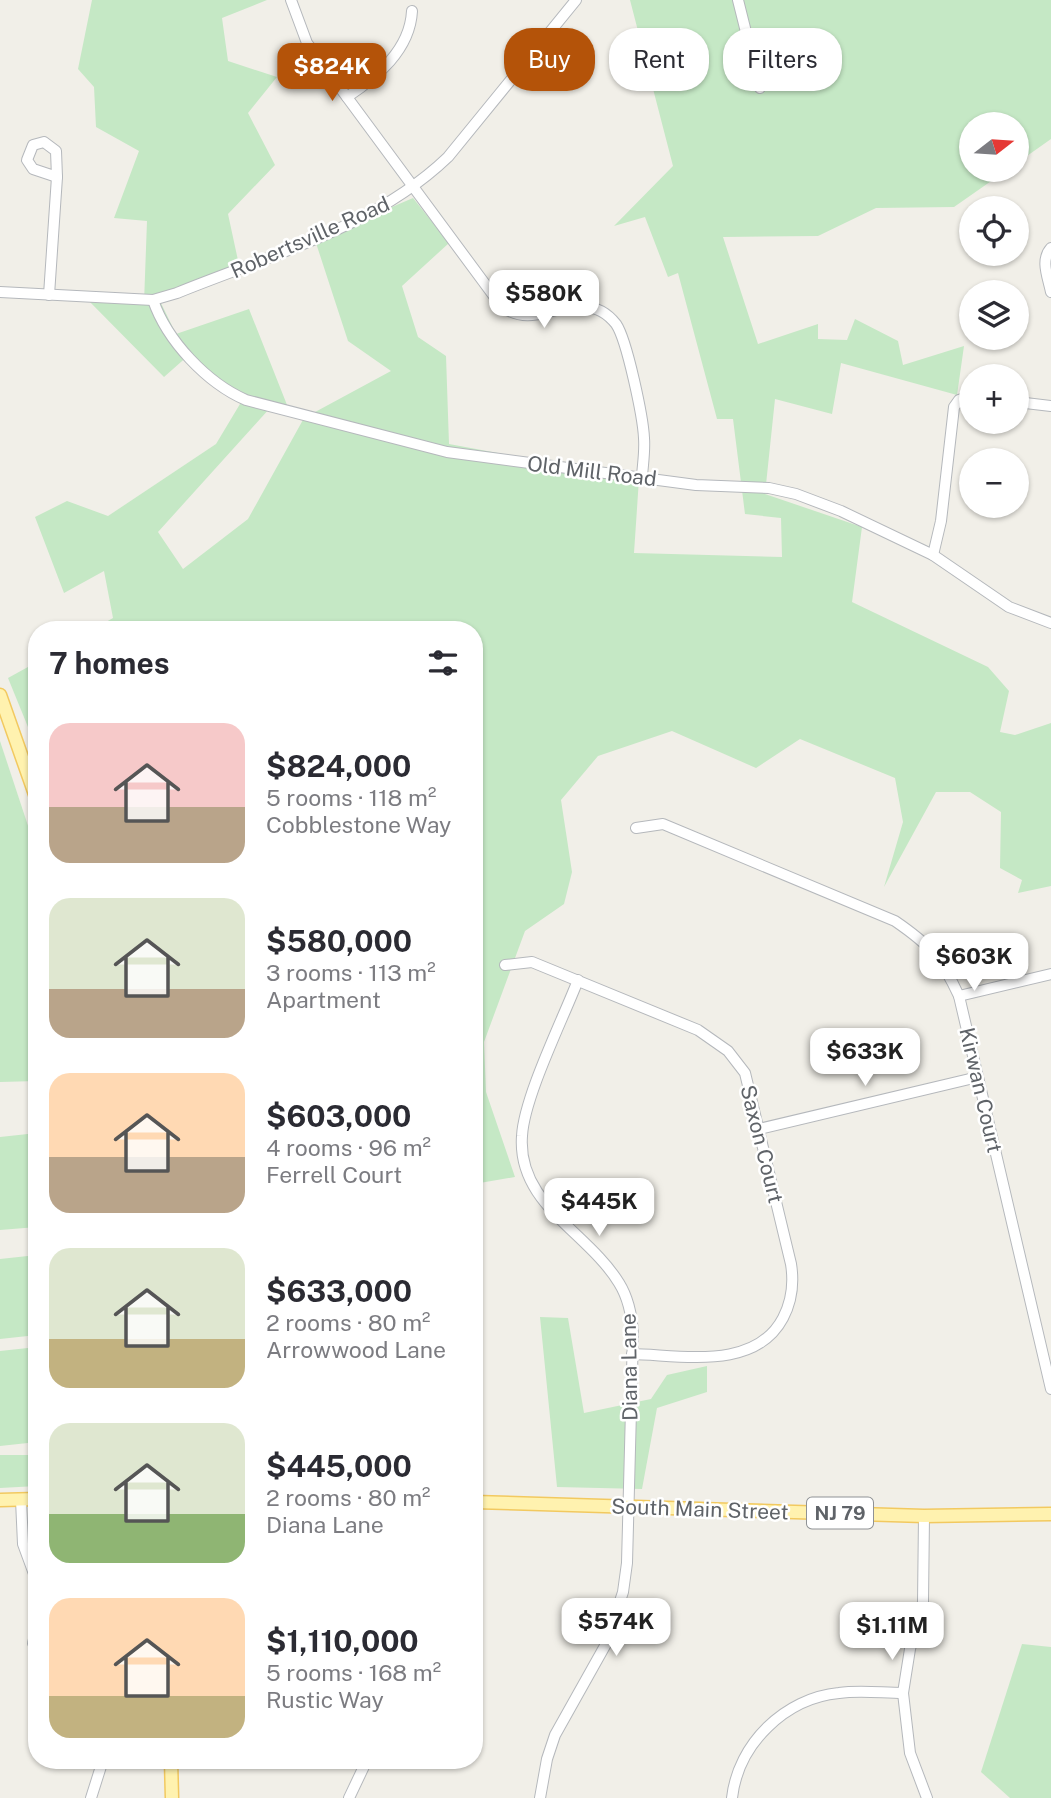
<!DOCTYPE html>
<html lang="en">
<head>
<meta charset="utf-8">
<style>
  :root { --surface:#fff; --page:#f7f7f7; --text:#2b2b33; --muted:#7c7c81; --accent:#b45309 }
  body { margin:0; font-family:"Public Sans",sans-serif; background:var(--page); color:var(--text); height:100vh; display:flex; flex-direction:column; font-size:26px; white-space:nowrap }
  * { box-sizing:border-box; margin:0 }
  p { font-size:23px; color:var(--muted) }
  .icon { flex:none; width:38px; height:38px; fill:none; stroke:currentColor; stroke-width:2; stroke-linecap:round; stroke-linejoin:round }
  .map { position:relative; flex:1; overflow:hidden }
  .panel { position:absolute; left:28px; top:621px; width:455px; height:1148px; display:flex; flex-direction:column; background:var(--surface); border-radius:28px; box-shadow:0 2px 5px #0004 }
  .panel>* { flex:none }
  .guide { position:absolute; left:504px; top:28px; width:441px; height:63px; display:flex; gap:14px }
  .needle { width:46px; rotate:73deg }
  .fabs { position:absolute; left:959px; top:112px; display:grid; gap:14px }
  .fabs a { display:grid; place-items:center; width:70px; height:70px; border-radius:50%; background:var(--surface); box-shadow:0 2px 5px #0004; font-size:35px }
  .price { position:absolute; translate:-50% -60px; padding:0 16px; border-radius:14px; background:#fff; color:#222; font-size:23px; line-height:46px; filter:drop-shadow(0 2px 4px #0008) }
  .price::after { content:''; position:absolute; left:50%; top:42px; width:21px; height:16px; margin-left:-10px; background:inherit; clip-path:polygon(0 0,100% 0,50% 100%) }
  .price.selected { background:var(--accent); color:#fff }
  ul { padding:0; list-style:none }
  li { display:flex; align-items:center; gap:21px; height:175px; padding:0 21px }
  li span { display:grid; place-items:center; flex:none; width:196px; height:140px; border-radius:21px; color:#555 }
  li>.icon { margin-inline-start:auto }
  span .icon { width:84px; height:84px; fill:#fffc; stroke-width:1 }
  li b { font-size:30px }
  h2 { display:flex; justify-content:space-between; align-items:center; height:84px; padding:0 21px; font-size:30px }
  .pill { padding:0 24px; border-radius:28px; background:var(--surface); box-shadow:0 2px 5px #0004; font-size:24px; line-height:63px }
  .pill.selected { background:var(--accent); color:#fff }
  .map>svg:first-child { display:block }
  .green { fill:#c5e8c5 }
  .lines { fill:none; stroke-linecap:round; stroke-linejoin:round }
  .minor-casing { stroke:#b5b8bc; stroke-width:12 }
  .major-casing { stroke:#f2c960; stroke-width:15 }
  .minor { stroke:#fff; stroke-width:10 }
  .major { stroke:#fff2af; stroke-width:12 }
  .labels { text-anchor:middle; dominant-baseline:central; stroke-width:5; stroke-linejoin:round; paint-order:stroke }
  .shield { fill:#fff; stroke:#8f9295; stroke-width:2 }
  .shield-label { font-size:19px; font-weight:bold; fill:#5f6368 }
  .street-label { font-size:21px; fill:#5f6368; stroke:#fff }
</style>
</head>
<body>
<div class="map">
<svg width="1051" height="1798" viewBox="0 0 1051 1798">
  <rect width="100%" height="100%" fill="#f1efe8"/>
  <g class="green">
    <polygon points="92,0 267,0 222,18 228,61 277,77 248,113 275,165 228,214 239,265 159,299 176,334 249,309 291,415 270,408 158,532 183,569 248,519 304,418 391,371 348,341 315,240 413,198 449,243 402,286 418,337 446,356 449,444 639,479 634,553 782,557 781,518 745,514 733,419 717,419 678,273 668,277 645,217 614,226 673,166 630,0 1051,0 1051,139 1017,163 1017,124 971,124 971,170 1007,170 954,207 876,208 818,236 723,237 758,344 818,324 818,339 847,340 855,319 898,341 903,365 964,346 957,395 841,363 832,414 775,399 765,494 862,527 852,602 988,667 1009,691 1000,732 1015,735 1051,723 1051,886 1018,893 1022,880 1000,868 1001,812 970,792 936,792 884,887 903,822 895,778 800,739 756,768 672,731 598,756 561,800 572,872 564,904 525,931 484,1042 486,1092 515,1177 474,1184 474,630 92,630 113,618 104,571 64,593 35,517 67,501 108,516 216,444 243,399 190,354 164,377 87,299 144,303 147,221 114,218 139,151 96,127 94,87 78,69"/>
    <polygon points="37,662 37,724 28,727 8,678"/>
    <polygon points="0,741 37,853 37,1081 0,1082"/>
    <polygon points="37,1133 37,1227 0,1230 0,1137"/>
    <polygon points="37,1255 37,1335 0,1339 0,1259"/>
    <polygon points="540,1317 568,1318 584,1413 651,1399 667,1375 707,1366 707,1392 657,1408 642,1489 557,1487"/>
    <polygon points="37,1347 37,1442 0,1446 0,1351"/>
    <polygon points="0,1455 37,1455 37,1486 0,1488"/>
    <polygon points="1022,1644 1051,1647 1051,1798 1010,1798 981,1772"/>
  </g>
  <g class="lines">
    <g class="minor-casing">
      <g id="minor">
        <path d="M 291,0 L 307,43 L 502,307 C 532,327 553,304 584,307 C 597,307 608,314 616,324 C 627,340 643,417 644,438 C 645,451 643,463 642,476"/>
        <polyline points="738,0 760,88"/>
        <path d="M 347,97 C 377,77 410,50 412,11"/>
        <polygon points="44,142 56,151 57,177 33,169 27,160 33,145"/>
        <path d="M 1051,248 C 1040,260 1048,277 1051,292"/>
        <path d="M 0,292 L 153,300 L 177,293 C 270,255 374,228 448,157 L 576,0"/>
        <polyline points="49,295 57,177"/>
        <path d="M 153,300 C 167,341 207,383 246,400 L 447,452 L 696,485 L 769,488 L 796,494 L 841,511 L 933,555 L 1009,607 L 1051,623"/>
        <polyline points="1017,402 1051,406"/>
        <polyline points="933,555 941,521 954,407 959,400 971,396"/>
        <path d="M 636,828 L 663,824 L 895,921 C 930,945 941,957 959,996 L 1051,1389"/>
        <path d="M 505,965 L 532,962 L 698,1030 L 728,1051 L 745,1073 L 791,1264 C 794,1283 792,1301 783,1318 C 755,1371 682,1355 632,1354"/>
        <polyline points="959,996 1051,974"/>
        <polyline points="759,1129 978,1077"/>
        <polyline points="474,1397 474,1419"/>
        <polyline points="21,1500 23,1544 37,1582"/>
        <polyline points="924,1516 923,1602 910,1649 903,1693 910,1753 927,1798"/>
        <polyline points="37,1628 33,1643 37,1651"/>
        <polyline points="91,1798 103,1760"/>
        <polyline points="349,1798 367,1760"/>
        <path d="M 540,1798 L 547,1759 L 555,1735 L 606,1644 L 623,1592 L 627,1563 L 633,1334 C 632,1316 629,1299 619,1283 C 588,1232 517,1204 522,1136 C 524,1097 563,1019 578,980"/>
        <path d="M 732,1798 C 738,1744 785,1698 839,1693 C 860,1690 882,1693 903,1693"/>
      </g>
    </g>
    <g class="major-casing">
      <g id="major">
        <polyline points="0,695 37,800"/>
        <polyline points="0,1500 37,1499"/>
        <polyline points="474,1502 924,1516 1051,1514"/>
        <polyline points="171,1760 172,1798"/>
      </g>
    </g>
    <use href="#minor" class="minor"/>
    <use href="#major" class="major"/>
  </g>
  <g class="labels">
    <rect class="shield" x="807" y="1497.5" width="66" height="31" rx="5"/>
    <g class="shield-label">
      <text x="840" y="1513">NJ 79</text>
    </g>
    <g class="street-label">
      <text transform="translate(310 237) rotate(-24)">Robertsville Road</text>
      <text transform="translate(592 471) rotate(7)">Old Mill Road</text>
      <text transform="translate(981 1090) rotate(77)">Kirwan Court</text>
      <text transform="translate(762 1144) rotate(76)">Saxon Court</text>
      <text transform="translate(629 1367) rotate(-91)">Diana Lane</text>
      <text transform="translate(700 1509) rotate(2)">South Main Street</text>
    </g>
  </g>
</svg>
<div class="fabs">
<a><svg class="needle" viewBox="-14 -14 28 28"><path d="M0-13l5 13h-10z" fill="#e53935"/><path d="M0 13l5-13h-10z" fill="#7c7c81"/></svg></a>
<a><svg class="icon" aria-label="locate" viewBox="0 0 24 24"><circle cx="12" cy="12" r="6"/><path d="M12 2v4M12 18v4M2 12h4M18 12h4"/></svg></a>
<a><svg class="icon" aria-label="layers" viewBox="0 0 24 24"><path d="M12 4l9 5-9 5-9-5zM3 14l9 5 9-5"/></svg></a>
<a>+</a>
<a>−</a>
</div>
<b class="price selected" style="left:332px;top:103px">$824K</b>
<b class="price" style="left:544px;top:330px">$580K</b>
<b class="price" style="left:974px;top:993px">$603K</b>
<b class="price" style="left:865px;top:1088px">$633K</b>
<b class="price" style="left:599px;top:1238px">$445K</b>
<b class="price" style="left:616px;top:1658px">$574K</b>
<b class="price" style="left:892px;top:1662px">$1.11M</b>
<div class="guide">
<a class="pill selected">Buy</a>
<a class="pill">Rent</a>
<a class="pill">Filters</a>
</div>
<section class="panel">
<h2>7 homes<svg class="icon" aria-label="filters" viewBox="0 0 24 24"><path d="M4 7h16M4 17h16"/><circle cx="9" cy="7" r="2"/><circle cx="15" cy="17" r="2"/></svg></h2>
<ul>
<li><span style="background:linear-gradient(#f6c9c9 60%,#b9a48a 0)"><svg class="icon" aria-label="home" viewBox="0 0 24 24"><path d="M3 11l9-7 9 7M6 9v11h12V9"/></svg></span><div><b>$824,000</b><p>5 rooms · 118 m²</p><p>Cobblestone Way</p></div></li>
<li><span style="background:linear-gradient(#dfe7d0 65%,#b9a48a 0)"><svg class="icon" aria-label="home" viewBox="0 0 24 24"><path d="M3 11l9-7 9 7M6 9v11h12V9"/></svg></span><div><b>$580,000</b><p>3 rooms · 113 m²</p><p>Apartment</p></div></li>
<li><span style="background:linear-gradient(#ffd9b3 60%,#b9a48a 0)"><svg class="icon" aria-label="home" viewBox="0 0 24 24"><path d="M3 11l9-7 9 7M6 9v11h12V9"/></svg></span><div><b>$603,000</b><p>4 rooms · 96 m²</p><p>Ferrell Court</p></div></li>
<li><span style="background:linear-gradient(#dfe7d0 65%,#c2b280 0)"><svg class="icon" aria-label="home" viewBox="0 0 24 24"><path d="M3 11l9-7 9 7M6 9v11h12V9"/></svg></span><div><b>$633,000</b><p>2 rooms · 80 m²</p><p>Arrowwood Lane</p></div></li>
<li><span style="background:linear-gradient(#dfe7d0 65%,#8fb573 0)"><svg class="icon" aria-label="home" viewBox="0 0 24 24"><path d="M3 11l9-7 9 7M6 9v11h12V9"/></svg></span><div><b>$445,000</b><p>2 rooms · 80 m²</p><p>Diana Lane</p></div></li>
<li><span style="background:linear-gradient(#ffd9b3 70%,#c2b280 0)"><svg class="icon" aria-label="home" viewBox="0 0 24 24"><path d="M3 11l9-7 9 7M6 9v11h12V9"/></svg></span><div><b>$1,110,000</b><p>5 rooms · 168 m²</p><p>Rustic Way</p></div></li>
</ul>
</section>
</div>
</body>
</html>
